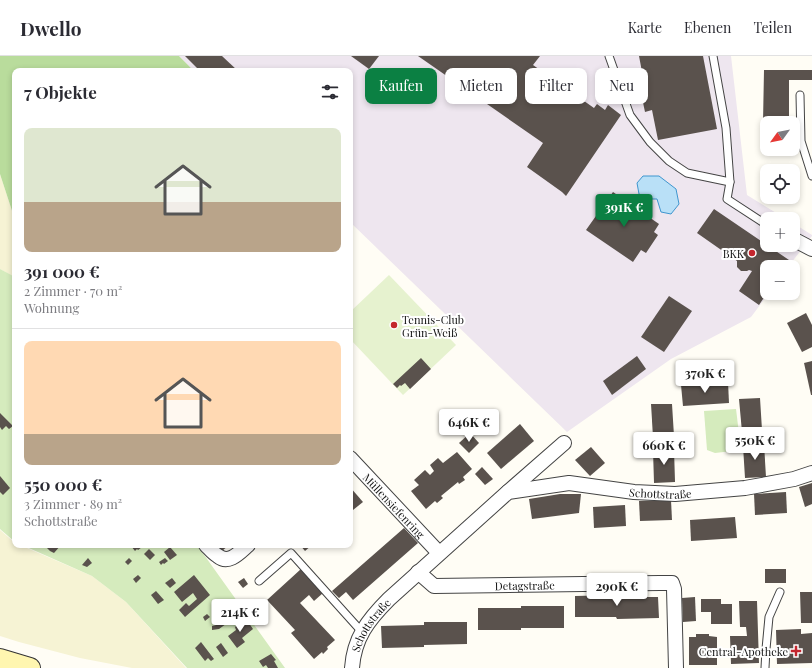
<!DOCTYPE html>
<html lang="de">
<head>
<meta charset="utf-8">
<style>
  :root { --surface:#fff; --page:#f2f2f3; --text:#2b2b33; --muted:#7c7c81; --line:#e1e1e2; --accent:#0b8043 }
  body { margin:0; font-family:"Playfair Display",serif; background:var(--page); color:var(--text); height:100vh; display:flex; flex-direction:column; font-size:15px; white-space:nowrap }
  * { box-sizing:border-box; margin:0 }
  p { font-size:13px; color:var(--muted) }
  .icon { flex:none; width:22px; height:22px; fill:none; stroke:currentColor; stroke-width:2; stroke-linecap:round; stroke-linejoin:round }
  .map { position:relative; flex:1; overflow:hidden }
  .sheet { position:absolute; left:12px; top:12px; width:341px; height:480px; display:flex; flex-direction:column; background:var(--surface); border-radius:8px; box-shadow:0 2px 6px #0003 }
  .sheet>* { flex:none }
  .guide { position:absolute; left:365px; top:12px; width:380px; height:36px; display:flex; gap:8px }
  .needle { width:26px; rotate:237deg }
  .buttons { position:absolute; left:760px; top:60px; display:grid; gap:8px }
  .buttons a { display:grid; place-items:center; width:40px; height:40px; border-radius:8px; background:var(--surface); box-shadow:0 2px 6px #0003; font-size:20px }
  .price { position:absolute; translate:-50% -34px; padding:0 9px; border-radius:4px; background:#fff; color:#222; font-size:13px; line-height:26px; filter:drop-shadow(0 1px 2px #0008) }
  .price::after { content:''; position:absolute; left:50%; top:24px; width:12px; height:9px; margin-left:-6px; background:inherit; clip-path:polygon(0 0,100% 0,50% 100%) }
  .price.on { background:var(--accent); color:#fff }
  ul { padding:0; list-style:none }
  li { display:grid; align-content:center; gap:8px; height:212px; padding:0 12px }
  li+li { border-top:1px solid var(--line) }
  li span { display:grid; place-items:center; height:124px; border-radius:8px; color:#555 }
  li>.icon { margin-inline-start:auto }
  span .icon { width:72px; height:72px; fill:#fffc; stroke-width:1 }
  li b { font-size:17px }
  h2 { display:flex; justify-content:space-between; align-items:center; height:48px; padding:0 12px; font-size:17px }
  .chip { padding:0 14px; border-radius:8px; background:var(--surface); box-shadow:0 2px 6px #0003; font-size:14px; line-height:36px }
  .chip.on { background:var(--accent); color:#fff }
  header { display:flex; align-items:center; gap:24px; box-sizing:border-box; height:56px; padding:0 20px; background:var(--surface); border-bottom:1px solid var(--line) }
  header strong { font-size:19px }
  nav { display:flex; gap:22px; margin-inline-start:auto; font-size:14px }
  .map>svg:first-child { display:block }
  .industrial { fill:#eee6ef }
  .farmland { fill:#f6f3d4 }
  .green { fill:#d5ebbd }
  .forest { fill:#b9dc9c }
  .pitch { fill:#e6f2cf }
  .water { fill:#b9e0f7; stroke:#3f96cf }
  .building { fill:#5a524d }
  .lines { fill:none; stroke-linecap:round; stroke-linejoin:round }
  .lane-casing { stroke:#444; stroke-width:9 }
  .street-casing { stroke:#444; stroke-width:16 }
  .secondary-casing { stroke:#333; stroke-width:22 }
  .lane { stroke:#fff; stroke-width:7 }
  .street { stroke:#fff; stroke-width:14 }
  .secondary { stroke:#fff6b0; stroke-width:20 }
  .poi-dot { fill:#c4262e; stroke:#fff; stroke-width:1.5 }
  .labels { text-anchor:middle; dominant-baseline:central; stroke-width:4; stroke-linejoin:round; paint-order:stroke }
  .poi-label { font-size:11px; fill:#111; stroke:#fff; text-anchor:end }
  .street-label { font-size:11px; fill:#111; stroke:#fff }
</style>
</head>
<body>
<header>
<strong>Dwello</strong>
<nav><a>Karte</a><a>Ebenen</a><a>Teilen</a></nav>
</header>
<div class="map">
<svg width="812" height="612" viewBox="0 0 812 612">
  <rect width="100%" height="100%" fill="#fffdf5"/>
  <polygon class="industrial" points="179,0 731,0 747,139 786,163 767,163 767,189 793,189 793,167 812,179 812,180 788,211 767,211 767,237 769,237 751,261 671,303 567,376 350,166 350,15 194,15"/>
  <g class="farmland">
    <polygon points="0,118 15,164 14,221 0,213"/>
    <polygon points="0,474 15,487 15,489 20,489 92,520 126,546 186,612 132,612 80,602 19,586 0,580"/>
  </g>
  <g class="green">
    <polygon points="0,213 15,221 15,486 0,473"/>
    <polygon points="736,353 741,394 715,397 707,394 704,355"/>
    <polygon points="22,489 197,489 285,612 187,612 126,546 92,520"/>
  </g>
  <polygon class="forest" points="0,0 179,0 194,15 15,15 15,164 0,118"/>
  <polygon class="pitch" points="389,219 456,289 403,339 350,283 350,256"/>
  <polygon class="water" points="643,120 659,120 676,133 679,148 671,158 661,156 657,143 646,143 639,138 637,127"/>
  <g class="building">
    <polygon points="185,0 222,0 238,15 200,15"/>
    <polygon points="351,0 379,0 369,13"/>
    <polygon points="418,0 540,0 533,9 594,52 597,48 605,54 608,49 621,59 566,140 562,136 527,111 543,87"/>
    <polygon points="639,0 703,0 717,73 658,84 652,54 645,56 641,37 646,37"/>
    <polygon points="764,14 812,14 812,24 789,24 789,66 763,66"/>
    <polygon points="613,136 659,168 654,176 658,179 646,197 641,194 633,206 586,174"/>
    <polygon points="714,153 789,204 785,211 767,211 767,237 759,249 739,235 752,215 749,214 747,215 741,215 737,211 737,205 697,177"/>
    <polygon points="669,240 692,255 664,296 641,281"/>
    <polygon points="806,257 812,269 812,291 802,296 787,267"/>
    <polygon points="637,300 646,313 612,339 603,325"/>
    <polygon points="421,302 431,313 410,333 405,327 401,330 400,329 397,332 393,328"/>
    <polygon points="812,305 812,339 811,339 804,307"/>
    <polygon points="728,326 729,347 683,350 681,329"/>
    <polygon points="760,342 762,374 742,376 739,343"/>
    <polygon points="651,348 672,348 674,380 653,381"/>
    <polygon points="0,357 13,370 9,373 6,370 2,374 0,371"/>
    <polygon points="447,361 453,369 446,373 440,365"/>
    <polygon points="520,368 534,385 501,413 487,397"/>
    <polygon points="470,377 479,387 469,397 459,387"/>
    <polygon points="764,388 766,421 745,422 743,390"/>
    <polygon points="591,391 605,407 590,420 575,404"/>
    <polygon points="668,394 674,394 675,426 654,427 653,395"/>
    <polygon points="457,396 472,413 463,421 465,424 459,428 458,426 441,440 443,442 437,447 435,445 426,453 411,435 419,429 414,424 425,414 430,419 434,415 430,409 438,402 443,407"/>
    <polygon points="482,411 493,423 485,429 475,418"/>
    <polygon points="0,420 10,432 3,439 0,436"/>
    <polygon points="812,427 812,448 805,451 799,431"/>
    <polygon points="350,431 363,446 353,454 350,451"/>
    <polygon points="786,436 787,457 755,459 754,438"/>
    <polygon points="560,438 581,438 579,457 532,463 529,443"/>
    <polygon points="671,444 672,464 640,465 639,445"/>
    <polygon points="625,449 626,470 594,472 593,451"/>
    <polygon points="735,461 737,482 691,485 690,464"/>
    <polygon points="404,472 418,487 353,544 346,536 339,542 332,535"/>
    <polygon points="44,489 61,489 54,497 50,495"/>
    <polygon points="133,489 145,489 138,494 137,493 135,495 131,490"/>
    <polygon points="216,489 229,489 222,495"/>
    <polygon points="300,489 312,489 305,495"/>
    <polygon points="170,491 177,499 170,504 164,496"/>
    <polygon points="149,493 155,499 150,504 144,498"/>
    <polygon points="88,502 92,507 87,511 82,509"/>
    <polygon points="129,502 132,505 128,509 125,506"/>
    <polygon points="165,502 168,505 164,508 163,507 161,509 159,506"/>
    <polygon points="301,513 323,537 314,545 309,539 300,547 335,584 327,591 328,593 323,598 322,596 314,603 291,577 295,574 267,544"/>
    <rect x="765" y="513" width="21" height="14"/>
    <polygon points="138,519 141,522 136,527 133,523"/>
    <polygon points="194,519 210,539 185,561 179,554 186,547 189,550 197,543 193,537 182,546 174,536"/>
    <polygon points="172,522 176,527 170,532 165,527"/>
    <polygon points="244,522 248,528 243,532 238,526"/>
    <polygon points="156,535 164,544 158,548 151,539"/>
    <polygon points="800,536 812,536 812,567 801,567"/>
    <polygon points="616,539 616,541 658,541 659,562 617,563 616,561 575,561 575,540"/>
    <polygon points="695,541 696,565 683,566 682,542"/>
    <polygon points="701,543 721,543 721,548 732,548 732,568 711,568 711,556 701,556"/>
    <polygon points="227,544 232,550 225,557 218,549 223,545 224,546"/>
    <polygon points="739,545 757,545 759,607 731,608 730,580 747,580 746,571 740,571"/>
    <polygon points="521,550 564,550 564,572 521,572 521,574 478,574 478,552 521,552"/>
    <polygon points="207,558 210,561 205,565 203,561"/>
    <polygon points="217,561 220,564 222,563 226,568 219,573 212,574 212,570 216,569 212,565"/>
    <polygon points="246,563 253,573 242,582 245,586 237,592 228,580 236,574 235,571"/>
    <polygon points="424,566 467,566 467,588 424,589 424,591 382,592 381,570 424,569"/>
    <polygon points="801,573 801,578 812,577 812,607 777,608 776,574"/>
    <polygon points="696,578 709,578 709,580 717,581 717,609 689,609 689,581 696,581"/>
    <polygon points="201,586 214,603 211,605 208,602 205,605 195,592"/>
    <polygon points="221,587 228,597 223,601 216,591"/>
    <polygon points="271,598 276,604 274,605 278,612 268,612 266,609 263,611 259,605"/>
  </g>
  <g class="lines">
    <g class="lane-casing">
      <g id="lane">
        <polyline points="609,0 630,59 650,86 669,105 687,117 730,126"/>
        <polyline points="713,0 726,72 730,126 727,143 767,169"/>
        <polyline points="800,39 801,85 812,120"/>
        <polyline points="259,525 291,497 362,576"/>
        <polyline points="765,612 766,593 769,561 780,536"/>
      </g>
    </g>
    <g class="street-casing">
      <g id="street">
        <polyline points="793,183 812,193"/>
        <path id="s1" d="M 350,402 L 439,497"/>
        <polyline points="508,436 564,387"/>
        <path d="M 206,489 C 210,493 213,497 218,500 C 229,509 240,496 248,489"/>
        <path id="s2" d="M 418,516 L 434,530 L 660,527 L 672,527 L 674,533 L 676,612"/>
        <path id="s3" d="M 352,612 C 354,582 368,564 389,543 L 508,436 L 569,427 L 634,436 L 675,438 L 745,432 L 794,423 L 812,417"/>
      </g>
    </g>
    <g class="secondary-casing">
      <polyline id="secondary" points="0,603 30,612"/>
    </g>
    <use href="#lane" class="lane"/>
    <use href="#street" class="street"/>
    <use href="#secondary" class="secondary"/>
  </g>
  <g class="poi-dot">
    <circle cx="752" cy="197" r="4"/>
    <circle cx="394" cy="269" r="4"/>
    <path d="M794 589h4v4h4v4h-4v4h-4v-4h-4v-4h4z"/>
  </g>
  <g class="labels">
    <g class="poi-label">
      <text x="744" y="197">BKK</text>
      <text x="402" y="263" text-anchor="start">Tennis-Club<tspan x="402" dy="13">Grün-Weiß</tspan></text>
      <text x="788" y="595">Central-Apotheke</text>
    </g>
    <g class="street-label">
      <text stroke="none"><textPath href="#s3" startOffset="394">Schottstraße</textPath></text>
      <text stroke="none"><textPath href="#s1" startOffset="65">Müllensiefenring</textPath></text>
      <text stroke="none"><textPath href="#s2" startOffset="112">Detagstraße</textPath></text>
      <text stroke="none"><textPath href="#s3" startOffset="48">Schottstraße</textPath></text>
    </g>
  </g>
</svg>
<div class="buttons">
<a><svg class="needle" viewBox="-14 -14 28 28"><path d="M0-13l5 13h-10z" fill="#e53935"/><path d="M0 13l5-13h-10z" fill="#7c7c81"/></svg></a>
<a><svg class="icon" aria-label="locate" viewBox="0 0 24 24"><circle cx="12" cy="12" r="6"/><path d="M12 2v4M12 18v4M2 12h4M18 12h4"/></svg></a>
<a>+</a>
<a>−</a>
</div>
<b class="price on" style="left:624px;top:172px">391K €</b>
<b class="price" style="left:705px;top:338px">370K €</b>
<b class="price" style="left:469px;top:387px">646K €</b>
<b class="price" style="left:755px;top:405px">550K €</b>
<b class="price" style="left:664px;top:410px">660K €</b>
<b class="price" style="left:617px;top:551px">290K €</b>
<b class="price" style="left:240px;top:577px">214K €</b>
<div class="guide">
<a class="chip on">Kaufen</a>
<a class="chip">Mieten</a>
<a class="chip">Filter</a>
<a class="chip">Neu</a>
</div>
<section class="sheet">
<h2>7 Objekte<svg class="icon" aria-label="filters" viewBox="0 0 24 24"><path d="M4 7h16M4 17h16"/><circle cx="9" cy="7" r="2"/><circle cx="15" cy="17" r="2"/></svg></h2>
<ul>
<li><span style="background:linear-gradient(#dfe7d0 60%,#b9a48a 0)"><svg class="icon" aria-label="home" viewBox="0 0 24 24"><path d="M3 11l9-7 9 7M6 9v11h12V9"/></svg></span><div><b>391 000 €</b><p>2 Zimmer · 70 m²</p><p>Wohnung</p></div></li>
<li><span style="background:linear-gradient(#ffd9b3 75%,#b9a48a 0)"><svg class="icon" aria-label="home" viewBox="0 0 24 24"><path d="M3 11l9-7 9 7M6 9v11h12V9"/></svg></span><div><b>550 000 €</b><p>3 Zimmer · 89 m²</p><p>Schottstraße</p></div></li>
</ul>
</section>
</div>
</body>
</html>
